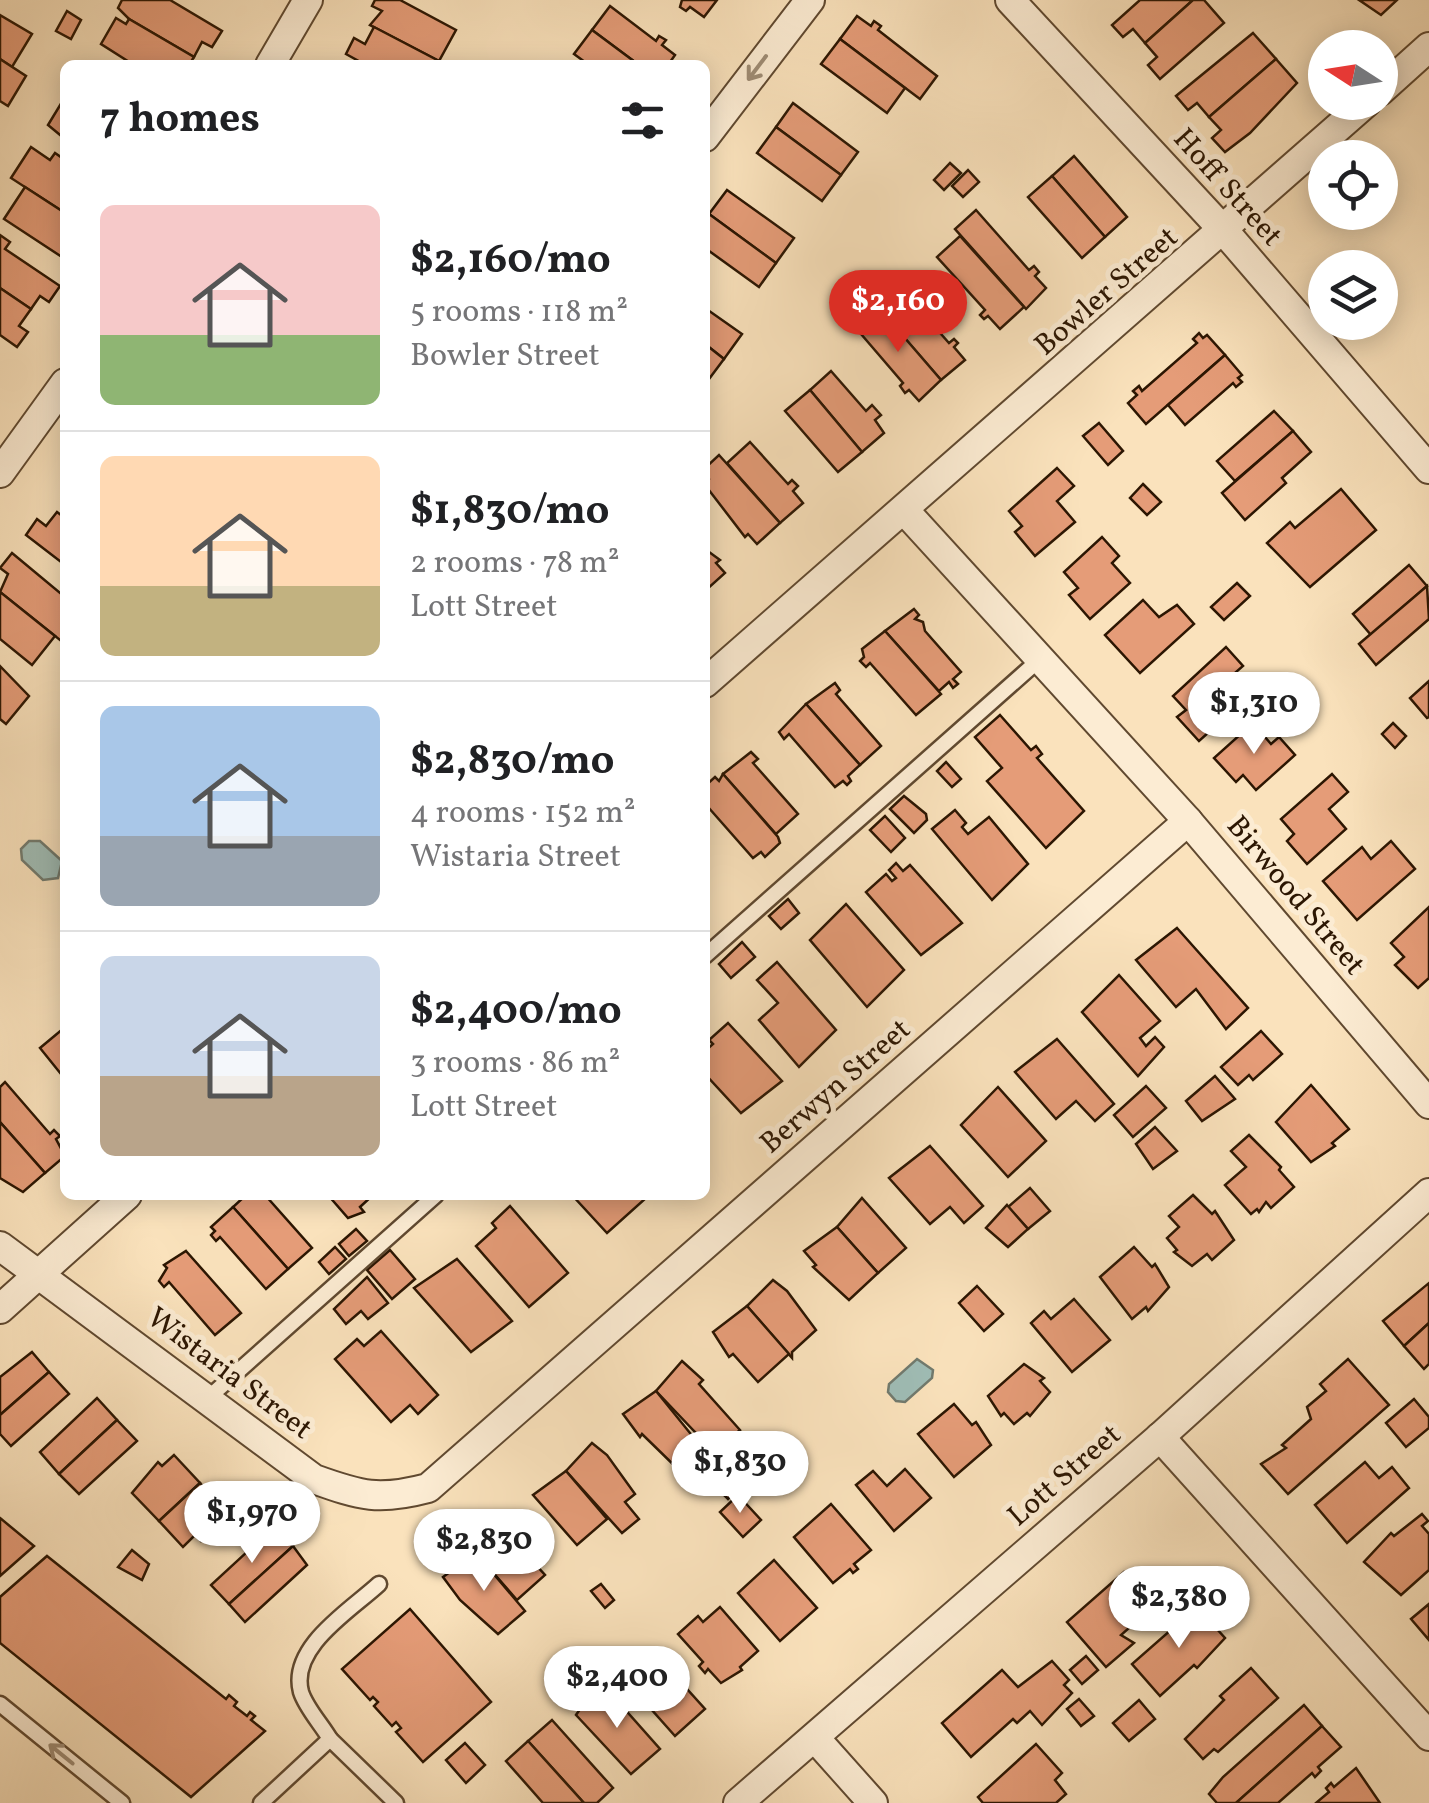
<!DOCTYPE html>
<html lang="en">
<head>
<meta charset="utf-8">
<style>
  :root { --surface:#fff; --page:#f2f2f2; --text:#202124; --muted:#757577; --line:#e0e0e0; --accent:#d93025 }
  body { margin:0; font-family:Vollkorn,serif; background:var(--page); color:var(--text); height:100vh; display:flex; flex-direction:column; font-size:38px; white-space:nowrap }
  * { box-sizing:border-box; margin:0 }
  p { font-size:32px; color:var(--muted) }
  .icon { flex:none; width:55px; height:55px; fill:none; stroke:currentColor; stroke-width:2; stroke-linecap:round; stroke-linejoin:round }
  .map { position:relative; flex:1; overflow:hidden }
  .details { position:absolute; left:60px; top:60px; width:650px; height:1140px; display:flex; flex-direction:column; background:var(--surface); border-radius:15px; box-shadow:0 5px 25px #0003 }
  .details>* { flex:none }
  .needle { width:65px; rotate:282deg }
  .controls { position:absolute; left:1308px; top:30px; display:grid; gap:20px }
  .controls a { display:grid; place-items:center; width:90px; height:90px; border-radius:50%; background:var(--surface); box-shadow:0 5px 25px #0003; font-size:50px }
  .price { position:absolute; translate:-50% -85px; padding:0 22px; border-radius:35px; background:#fff; color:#222; font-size:32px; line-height:65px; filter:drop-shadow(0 2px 5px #0008) }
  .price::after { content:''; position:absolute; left:50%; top:60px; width:30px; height:22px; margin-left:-15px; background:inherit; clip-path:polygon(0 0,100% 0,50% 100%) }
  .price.selected { background:var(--accent); color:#fff }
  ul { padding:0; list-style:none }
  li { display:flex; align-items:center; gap:30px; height:250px; padding:0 40px }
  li+li { border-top:2px solid var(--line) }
  li span { display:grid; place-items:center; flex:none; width:280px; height:200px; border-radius:15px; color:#555 }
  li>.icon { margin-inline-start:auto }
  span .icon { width:120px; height:120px; fill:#fffc; stroke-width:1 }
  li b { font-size:42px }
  h2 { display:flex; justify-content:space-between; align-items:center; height:120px; padding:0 40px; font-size:42px }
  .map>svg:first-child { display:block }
  .water { fill:#9fbdb6; stroke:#717a6e; stroke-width:2.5 }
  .building { fill:#e59c78; stroke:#2c1602; stroke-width:2.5 }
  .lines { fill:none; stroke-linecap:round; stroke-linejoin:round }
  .service-casing { stroke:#604930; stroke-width:19 }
  .minor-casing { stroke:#604930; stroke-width:32 }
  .service { stroke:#fcecd3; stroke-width:14 }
  .minor { stroke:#fcecd3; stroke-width:28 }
  .oneway { stroke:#9e8c75 }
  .labels { text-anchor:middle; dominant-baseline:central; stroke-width:10; stroke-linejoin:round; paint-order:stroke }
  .street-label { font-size:30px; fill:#2c1602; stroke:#fcecd3 }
</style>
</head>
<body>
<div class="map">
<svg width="1429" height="1803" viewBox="0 0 1429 1803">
  <rect width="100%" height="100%" fill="#fae2bc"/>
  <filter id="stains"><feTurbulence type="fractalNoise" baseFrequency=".002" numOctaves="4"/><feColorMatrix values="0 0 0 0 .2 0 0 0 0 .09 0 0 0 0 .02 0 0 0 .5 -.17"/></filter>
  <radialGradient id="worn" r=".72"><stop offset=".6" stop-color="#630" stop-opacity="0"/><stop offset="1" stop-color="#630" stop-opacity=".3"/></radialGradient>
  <g class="water">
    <polygon points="29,841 40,841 62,861 58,878 43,880 22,860 21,849"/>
    <polygon points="917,1359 933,1370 932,1378 905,1402 896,1401 888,1392 889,1384"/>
  </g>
  <g class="building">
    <polygon points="122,0 170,0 222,31 212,47 202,42 194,57 129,19 118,8"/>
    <polygon points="375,0 400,0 456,30 439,61 370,25 382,11 372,6"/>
    <polygon points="682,0 717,0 704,17 690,7 686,11 680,7"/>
    <polygon points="1140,0 1193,0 1145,43 1133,29 1123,37 1112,25"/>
    <polygon points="1193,0 1204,0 1224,23 1160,79 1148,65 1157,57 1145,43"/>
    <polygon points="1359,0 1397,0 1381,15"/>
    <polygon points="610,6 656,41 659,36 666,40 662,45 675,55 668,65 639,65 592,30"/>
    <polygon points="67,11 81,20 71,39 56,31"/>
    <polygon points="0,15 32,34 12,67 0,59"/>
    <polygon points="857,16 871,26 874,21 881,26 878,30 937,76 920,99 840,39"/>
    <polygon points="116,18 126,24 129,19 194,57 189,65 134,65 101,44"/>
    <polygon points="374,27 439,61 366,65 346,54 354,38 365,44"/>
    <polygon points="592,30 639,65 589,65 574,54"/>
    <polygon points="1253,33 1276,59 1209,117 1197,103 1188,110 1176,96"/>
    <polygon points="840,39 905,88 887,113 821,64"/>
    <polygon points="0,59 26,76 8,106 0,101"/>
    <polygon points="1276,59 1297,83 1250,133 1225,152 1212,138 1221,130 1209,117"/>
    <polygon points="65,97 65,139 48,125"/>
    <polygon points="793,103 858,152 841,175 776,127"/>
    <polygon points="776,127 841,175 822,201 757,153"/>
    <polygon points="31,147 50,160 55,153 65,160 65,213 11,178"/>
    <polygon points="1074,156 1127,217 1105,237 1052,176"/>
    <polygon points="950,163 961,173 944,190 934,180"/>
    <polygon points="968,170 979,182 963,197 952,186"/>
    <polygon points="1052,176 1105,237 1082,258 1028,197"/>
    <polygon points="25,187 65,213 65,259 4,219"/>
    <polygon points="727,190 794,238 776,263 709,214"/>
    <polygon points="976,210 1029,270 1034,266 1039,272 1035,276 1046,288 1026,309 955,229"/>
    <polygon points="709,214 776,263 759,287 705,248 705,220"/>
    <polygon points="0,235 10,242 5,249 60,286 49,302 40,296 31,309 0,288"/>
    <polygon points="960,236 1024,307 1000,329 988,316 984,319 980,315 985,310 937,257"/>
    <polygon points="0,288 31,309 19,326 28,332 17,347 0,335"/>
    <polygon points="911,300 949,343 954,339 958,343 954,347 965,360 941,380 889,320"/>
    <polygon points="705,308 742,334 724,359 705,344"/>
    <polygon points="879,308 941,380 919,401 909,390 905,393 900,386 903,383 855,327"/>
    <polygon points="1199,333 1203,338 1207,335 1225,355 1146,424 1128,403 1137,395 1133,391 1139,386 1142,391 1197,343 1193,339"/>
    <polygon points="705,344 724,359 706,383 705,382"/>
    <polygon points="1225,355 1242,375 1238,378 1242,382 1236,387 1233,383 1185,425 1168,405"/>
    <polygon points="831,371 866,411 872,405 881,415 875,420 884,433 862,452 810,390"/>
    <polygon points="810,390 862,452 838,472 785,411"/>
    <polygon points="1274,411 1293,431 1235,481 1217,461"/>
    <polygon points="1099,423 1123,451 1108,465 1083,436"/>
    <polygon points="1293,431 1311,452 1282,478 1286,483 1245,520 1222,493"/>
    <polygon points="750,442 788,484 792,480 798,486 793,491 803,503 780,523 727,463"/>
    <polygon points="719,455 780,523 757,544 748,534 745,537 705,485 709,479 705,468"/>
    <polygon points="1057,468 1074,486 1057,501 1075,522 1035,556 1015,532 1022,526 1009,511"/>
    <polygon points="1143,484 1161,502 1147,515 1130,498"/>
    <polygon points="1341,489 1376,530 1310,587 1267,543 1290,522 1295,528"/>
    <polygon points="57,512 65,518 65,565 26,535 37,519 46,526"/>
    <polygon points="1102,537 1119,556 1112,563 1130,583 1090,619 1069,595 1078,588 1064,572"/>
    <polygon points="705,549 720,560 716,563 725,573 705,591"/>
    <polygon points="12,553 65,597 65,644 0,592 8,574 0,568"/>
    <polygon points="1409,565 1427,586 1371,635 1353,614"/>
    <polygon points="1237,583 1250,596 1224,620 1211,607"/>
    <polygon points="1427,586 1429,619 1376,665 1359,644"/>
    <polygon points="0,592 55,636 32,665 0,639"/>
    <polygon points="1143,600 1159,617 1177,605 1194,624 1140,673 1105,635"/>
    <polygon points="914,609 919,615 915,619 923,622 925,631 961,672 953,679 958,684 953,688 949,682 939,691 885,631"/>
    <polygon points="885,631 941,694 916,715 870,663 866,667 860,661 864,657 862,649"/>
    <polygon points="1226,647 1243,666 1220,686 1238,706 1199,741 1177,717 1186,710 1173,696"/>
    <polygon points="0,666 29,696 6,724 0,719"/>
    <polygon points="1429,681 1429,717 1427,718 1410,698"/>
    <polygon points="835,683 840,690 836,694 881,746 860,765 806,704"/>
    <polygon points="806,704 860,765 848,776 851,781 847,785 843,781 835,787 789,734 784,739 779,732"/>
    <polygon points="1000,715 1031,750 1036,746 1042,754 1037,758 1084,811 1046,848 987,781 1002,768 975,737"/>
    <polygon points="1253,723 1271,744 1279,737 1295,755 1256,790 1243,775 1236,782 1214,758"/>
    <polygon points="1393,723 1406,736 1395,748 1382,734"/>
    <polygon points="751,752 758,759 753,763 798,814 776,834 723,774"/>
    <polygon points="946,762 961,779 952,787 937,771"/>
    <polygon points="723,774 778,837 780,843 765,857 761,852 753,858 708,807 705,810 705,786 715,777 719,781"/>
    <polygon points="1332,774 1348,792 1329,809 1346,829 1307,864 1287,841 1294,834 1281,819"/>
    <polygon points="904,796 926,814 927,820 914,833 890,809"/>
    <polygon points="955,810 966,823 962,827 968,834 989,817 1028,864 992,900 932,829"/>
    <polygon points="885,816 905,838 891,852 870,830"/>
    <polygon points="1391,841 1415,869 1357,920 1323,881 1362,847 1371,859"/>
    <polygon points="896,863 903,871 910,865 962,923 921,955 866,892 886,874 892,881 896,878 889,870"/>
    <polygon points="788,899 799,913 781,929 769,916"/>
    <polygon points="846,904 904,970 867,1007 810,940"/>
    <polygon points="1429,907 1429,978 1418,988 1395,965 1404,957 1391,943"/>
    <polygon points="1177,928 1248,1008 1226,1029 1196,989 1176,1007 1136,960"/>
    <polygon points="742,942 755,957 731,978 719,964"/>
    <polygon points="777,962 836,1030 799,1067 759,1020 778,1003 757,980"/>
    <polygon points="1119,975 1160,1021 1140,1038 1146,1046 1155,1037 1164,1047 1138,1076 1082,1012"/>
    <polygon points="728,1023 782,1081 741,1113 705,1074 705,1051 713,1044 709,1040"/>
    <polygon points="64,1028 65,1030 65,1079 40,1048"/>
    <polygon points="1261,1031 1282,1054 1253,1080 1249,1075 1238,1085 1221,1067"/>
    <polygon points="1057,1039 1114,1104 1095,1121 1076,1101 1056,1119 1015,1072"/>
    <polygon points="1215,1076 1235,1099 1202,1121 1186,1101"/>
    <polygon points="5,1082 50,1134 54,1130 60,1136 56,1139 65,1156 45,1173 0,1122 0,1087"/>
    <polygon points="1311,1085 1349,1129 1332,1143 1335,1146 1311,1162 1276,1122"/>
    <polygon points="1146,1086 1166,1108 1133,1137 1114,1115"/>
    <polygon points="998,1087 1046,1141 1008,1177 961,1125"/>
    <polygon points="0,1122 45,1173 23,1192 0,1178"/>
    <polygon points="1155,1127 1177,1151 1153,1169 1136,1144"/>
    <polygon points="1249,1135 1281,1167 1279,1170 1294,1187 1271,1208 1266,1202 1259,1212 1257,1209 1251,1214 1225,1185 1246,1167 1231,1151"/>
    <polygon points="930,1146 983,1206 964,1223 950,1207 930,1224 889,1178"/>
    <polygon points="1030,1188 1050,1211 1028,1229 1008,1207"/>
    <polygon points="246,1195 265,1195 312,1248 288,1269 233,1207"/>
    <polygon points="328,1195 371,1195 372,1196 360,1207 364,1212 348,1218"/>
    <polygon points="572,1195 643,1195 646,1198 607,1233"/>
    <polygon points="1193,1195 1212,1214 1215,1211 1234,1240 1212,1260 1207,1254 1192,1266 1174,1252 1177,1250 1167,1238 1179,1227 1169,1216"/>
    <polygon points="862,1198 906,1248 878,1273 837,1227"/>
    <polygon points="1007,1205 1028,1229 1008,1247 986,1228"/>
    <polygon points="510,1206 568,1273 529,1307 476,1246 496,1228 492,1223"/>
    <polygon points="233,1207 288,1269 266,1289 220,1237 216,1241 211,1235 215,1231 211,1227"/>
    <polygon points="837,1227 878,1273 849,1300 813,1267 816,1265 804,1251"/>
    <polygon points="356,1229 367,1241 349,1256 339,1244"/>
    <polygon points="335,1247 346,1259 329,1274 319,1262"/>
    <polygon points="1134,1247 1152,1267 1155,1264 1169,1287 1148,1311 1146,1307 1132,1319 1100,1277"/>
    <polygon points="390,1250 415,1279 392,1299 367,1270"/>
    <polygon points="186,1251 241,1313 215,1335 169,1282 164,1287 159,1281 167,1268 164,1265"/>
    <polygon points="457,1259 512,1321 471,1352 414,1288"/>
    <polygon points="367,1277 388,1303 368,1319 361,1311 346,1324 334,1309"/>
    <polygon points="773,1280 787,1291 816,1330 792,1352 792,1358 747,1306"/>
    <polygon points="1429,1283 1429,1323 1404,1346 1383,1321"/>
    <polygon points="977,1286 1003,1314 984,1331 959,1303"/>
    <polygon points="1074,1299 1110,1340 1072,1372 1031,1323 1044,1311 1051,1319"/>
    <polygon points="747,1306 789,1354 758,1382 733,1354 729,1357 713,1332"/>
    <polygon points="1429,1323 1429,1364 1424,1369 1404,1346"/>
    <polygon points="381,1331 438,1395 418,1414 410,1405 391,1422 335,1359 357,1339 364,1346"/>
    <polygon points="32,1352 49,1372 0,1415 0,1377"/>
    <polygon points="1348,1359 1389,1405 1288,1494 1261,1464 1286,1448 1282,1445 1311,1419 1307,1407 1326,1391 1320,1384"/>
    <polygon points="682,1361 703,1380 699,1384 740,1430 714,1452 656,1391"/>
    <polygon points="1024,1364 1044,1378 1040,1381 1050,1392 1030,1416 1027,1413 1014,1424 1004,1413 1001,1416 988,1396"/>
    <polygon points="49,1372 69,1394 11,1446 0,1434 0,1415"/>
    <polygon points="656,1391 707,1454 683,1474 642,1434 640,1437 623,1414"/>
    <polygon points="97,1398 117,1420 59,1474 40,1452"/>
    <polygon points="1414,1399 1429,1417 1429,1428 1406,1447 1386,1423"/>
    <polygon points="954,1404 972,1425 976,1422 991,1445 954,1477 918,1434"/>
    <polygon points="117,1420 137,1441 79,1494 59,1474"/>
    <polygon points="592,1443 607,1455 635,1494 625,1502 639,1519 622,1533 566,1471"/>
    <polygon points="174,1455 200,1483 159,1521 132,1493 158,1462 162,1466"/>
    <polygon points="1365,1462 1379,1478 1392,1467 1409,1488 1347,1543 1315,1505"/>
    <polygon points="905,1469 931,1498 894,1531 856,1485 873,1471 887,1486"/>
    <polygon points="566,1471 607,1519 577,1545 533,1495"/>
    <polygon points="721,1474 736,1491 728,1499 712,1483"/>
    <polygon points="200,1483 226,1511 209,1523 215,1528 201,1541 195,1535 183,1547 159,1521"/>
    <polygon points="738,1495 761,1520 743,1537 720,1512"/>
    <polygon points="831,1504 871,1550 854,1564 858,1569 853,1573 850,1569 833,1583 794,1537"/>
    <polygon points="1422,1514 1428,1521 1422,1526 1429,1534 1429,1570 1401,1595 1364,1562 1391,1533 1394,1536"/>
    <polygon points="0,1518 34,1546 0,1576"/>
    <polygon points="502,1525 531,1552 527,1555 545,1575 517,1600 476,1553"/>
    <polygon points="273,1528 293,1546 229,1604 211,1585"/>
    <polygon points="293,1546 307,1565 245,1622 229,1604"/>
    <polygon points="132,1550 149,1564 142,1580 118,1567"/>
    <polygon points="476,1553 525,1611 498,1634 460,1600 443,1577"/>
    <polygon points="47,1556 226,1699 229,1695 237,1702 234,1706 247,1716 250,1712 255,1716 251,1720 265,1731 191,1797 0,1643 0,1597"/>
    <polygon points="774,1560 817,1608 780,1641 738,1593"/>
    <polygon points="1124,1572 1154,1606 1121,1635 1134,1643 1106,1667 1067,1622"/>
    <polygon points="601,1584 614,1600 605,1608 591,1591"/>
    <polygon points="1429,1604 1429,1640 1411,1619"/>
    <polygon points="720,1607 758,1651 740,1667 742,1670 721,1683 708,1669 705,1673 699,1666 703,1662 678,1634 698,1616 703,1622"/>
    <polygon points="1197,1607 1225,1638 1197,1668 1194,1665 1160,1696 1132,1664"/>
    <polygon points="410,1609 491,1702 423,1762 396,1732 401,1728 396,1722 392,1726 374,1706 378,1702 373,1697 370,1700 342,1669"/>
    <polygon points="650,1648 705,1709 675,1736 620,1674"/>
    <polygon points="1086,1656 1098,1670 1082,1684 1070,1670"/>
    <polygon points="1052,1661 1069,1680 1064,1685 1072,1693 1042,1725 1030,1711 1017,1723 1013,1719 971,1757 942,1723 1002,1670 1018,1687"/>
    <polygon points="1251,1668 1278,1698 1218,1752 1214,1749 1203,1759 1185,1739 1224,1700 1220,1696"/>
    <polygon points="606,1688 660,1749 631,1774 576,1715 585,1702"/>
    <polygon points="1079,1699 1094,1716 1081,1726 1067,1709"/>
    <polygon points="1139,1700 1155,1719 1129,1741 1113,1723"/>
    <polygon points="1304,1705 1322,1726 1236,1803 1217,1803 1209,1794 1223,1777"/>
    <polygon points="552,1720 613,1788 597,1803 584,1803 528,1741"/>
    <polygon points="1322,1726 1341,1747 1318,1767 1321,1771 1315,1777 1312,1773 1278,1803 1236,1803"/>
    <polygon points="528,1741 584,1803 543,1803 506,1761"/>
    <polygon points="465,1743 485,1765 466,1783 446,1760"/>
    <polygon points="1036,1744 1062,1773 1055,1780 1066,1794 1056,1803 983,1803 978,1797"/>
    <polygon points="1356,1768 1380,1803 1316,1803 1329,1792 1326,1788 1331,1783 1334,1787"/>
  </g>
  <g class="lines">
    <g class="service-casing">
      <g id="service">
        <polyline points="705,956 1040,659"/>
        <polyline points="207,1399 436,1195"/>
        <polyline points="0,1704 122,1803"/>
        <polyline points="330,1739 396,1803"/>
        <path d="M 261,1803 L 330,1739 C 322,1725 306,1708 301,1692 C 289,1647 351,1610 379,1584"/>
      </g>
    </g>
    <g class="minor-casing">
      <g id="minor">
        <polyline points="1010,0 1225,232 1429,469"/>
        <polyline points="270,65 308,0"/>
        <polyline points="1380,91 1429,47"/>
        <polyline points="705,137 810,0"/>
        <polyline points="0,473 65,383"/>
        <polyline points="905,511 1188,821 1429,1104"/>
        <polyline points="705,683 1367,102"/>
        <path d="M 0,1246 L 314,1479 C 361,1496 379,1501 428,1488 L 1188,821"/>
        <polyline points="0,1309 127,1195"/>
        <polyline points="1160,1437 1429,1736"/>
        <polyline points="815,1738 873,1803"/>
        <polyline points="738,1803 1160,1437 1429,1193"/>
      </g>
    </g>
    <use href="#service" class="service"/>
    <use href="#minor" class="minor"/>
  </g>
  <defs><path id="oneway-shaft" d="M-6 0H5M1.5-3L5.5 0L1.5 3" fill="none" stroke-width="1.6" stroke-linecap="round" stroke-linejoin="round" transform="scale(2.5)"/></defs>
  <g class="oneway">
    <use href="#oneway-shaft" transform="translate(757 68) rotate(127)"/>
    <use href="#oneway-shaft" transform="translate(61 1754) rotate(-141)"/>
  </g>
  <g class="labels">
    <g class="street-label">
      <text transform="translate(1227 188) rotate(48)">Hoff Street</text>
      <text transform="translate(1107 292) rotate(-41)">Bowler Street</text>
      <text transform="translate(1295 896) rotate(50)">Birwood Street</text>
      <text transform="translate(836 1087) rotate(-41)">Berwyn Street</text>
      <text transform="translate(229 1374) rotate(37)">Wistaria Street</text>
      <text transform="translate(1065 1476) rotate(-41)">Lott Street</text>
    </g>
  </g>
  <rect width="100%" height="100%" filter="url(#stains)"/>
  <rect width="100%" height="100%" fill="url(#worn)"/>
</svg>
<div class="controls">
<a><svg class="needle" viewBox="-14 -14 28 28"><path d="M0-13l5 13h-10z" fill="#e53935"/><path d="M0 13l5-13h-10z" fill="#757577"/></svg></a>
<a><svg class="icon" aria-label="locate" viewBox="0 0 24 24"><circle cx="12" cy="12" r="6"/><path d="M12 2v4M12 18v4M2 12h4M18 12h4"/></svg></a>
<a><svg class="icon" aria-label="layers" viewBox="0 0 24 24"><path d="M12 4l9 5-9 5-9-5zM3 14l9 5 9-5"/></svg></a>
</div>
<b class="price selected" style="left:898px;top:355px">$2,160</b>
<b class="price" style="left:1254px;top:757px">$1,310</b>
<b class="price" style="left:740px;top:1516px">$1,830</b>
<b class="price" style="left:252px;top:1566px">$1,970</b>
<b class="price" style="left:484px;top:1594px">$2,830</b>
<b class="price" style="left:1179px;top:1651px">$2,380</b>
<b class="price" style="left:617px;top:1731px">$2,400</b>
<section class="details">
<h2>7 homes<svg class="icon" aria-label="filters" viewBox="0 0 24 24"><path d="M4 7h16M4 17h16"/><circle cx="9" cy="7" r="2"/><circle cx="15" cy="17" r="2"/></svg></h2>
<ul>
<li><span style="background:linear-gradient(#f6c9c9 65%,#8fb573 0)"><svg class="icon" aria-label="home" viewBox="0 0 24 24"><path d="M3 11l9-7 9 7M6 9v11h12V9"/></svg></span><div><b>$2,160/mo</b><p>5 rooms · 118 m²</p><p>Bowler Street</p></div></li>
<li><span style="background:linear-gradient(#ffd9b3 65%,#c2b280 0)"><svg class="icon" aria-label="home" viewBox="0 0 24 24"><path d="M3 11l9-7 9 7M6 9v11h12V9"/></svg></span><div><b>$1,830/mo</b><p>2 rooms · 78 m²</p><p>Lott Street</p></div></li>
<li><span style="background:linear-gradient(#a9c7e8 65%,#9aa5b1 0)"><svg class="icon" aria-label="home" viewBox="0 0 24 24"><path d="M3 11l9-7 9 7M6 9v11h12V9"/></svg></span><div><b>$2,830/mo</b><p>4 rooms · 152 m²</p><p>Wistaria Street</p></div></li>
<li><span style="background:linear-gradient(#c9d6e8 60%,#b9a48a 0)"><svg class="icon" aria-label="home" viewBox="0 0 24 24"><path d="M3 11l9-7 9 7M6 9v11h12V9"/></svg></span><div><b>$2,400/mo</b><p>3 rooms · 86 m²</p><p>Lott Street</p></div></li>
</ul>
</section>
</div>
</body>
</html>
